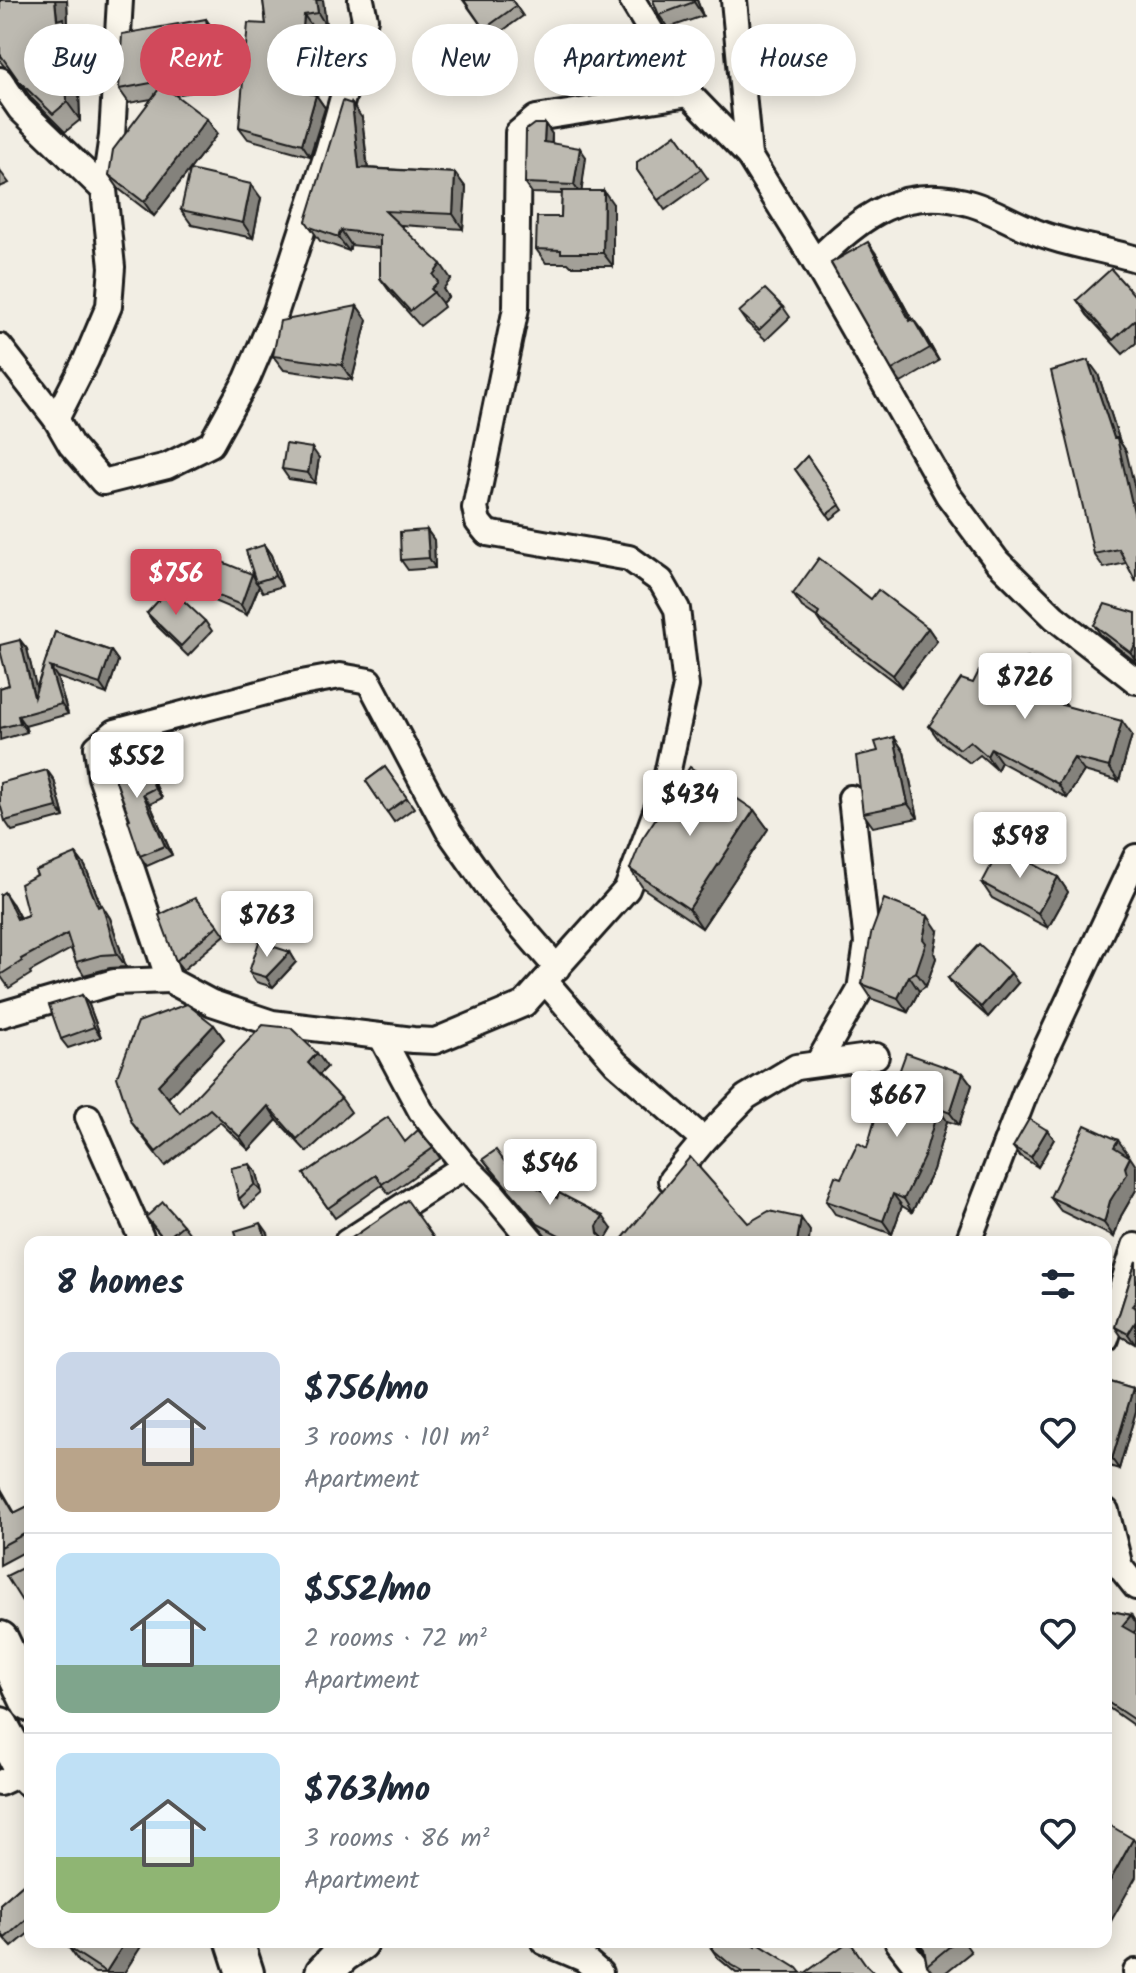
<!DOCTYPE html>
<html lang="en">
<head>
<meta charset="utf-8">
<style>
  :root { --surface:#fff; --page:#f6f6f7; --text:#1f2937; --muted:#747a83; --line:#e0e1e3; --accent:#d1495b }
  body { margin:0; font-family:Kalam,sans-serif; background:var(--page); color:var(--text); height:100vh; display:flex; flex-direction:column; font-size:30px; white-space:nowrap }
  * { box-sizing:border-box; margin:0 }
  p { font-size:26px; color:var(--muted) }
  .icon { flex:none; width:44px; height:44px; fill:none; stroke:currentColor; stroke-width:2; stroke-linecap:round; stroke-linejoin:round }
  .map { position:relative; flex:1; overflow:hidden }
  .side { position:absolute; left:24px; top:1236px; width:1088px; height:712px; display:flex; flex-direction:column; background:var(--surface); border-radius:16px; box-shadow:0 4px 20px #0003 }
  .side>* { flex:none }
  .guide { position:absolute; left:24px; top:24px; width:1088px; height:72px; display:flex; gap:16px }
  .price { position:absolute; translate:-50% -68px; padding:0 18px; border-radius:8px; background:#fff; color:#222; font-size:26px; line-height:52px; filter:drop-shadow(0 2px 4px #0008) }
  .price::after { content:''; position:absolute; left:50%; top:48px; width:24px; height:18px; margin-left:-12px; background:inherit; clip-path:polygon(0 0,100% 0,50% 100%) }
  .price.selected { background:var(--accent); color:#fff }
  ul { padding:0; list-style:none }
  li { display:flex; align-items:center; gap:24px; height:200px; padding:0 32px }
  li+li { border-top:2px solid var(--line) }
  li span { display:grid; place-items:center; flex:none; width:224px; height:160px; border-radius:16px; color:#555 }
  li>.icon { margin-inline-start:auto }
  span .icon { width:96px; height:96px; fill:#fffc; stroke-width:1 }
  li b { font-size:34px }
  h2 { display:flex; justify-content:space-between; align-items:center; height:96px; padding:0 32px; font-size:34px }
  .pill { padding:0 28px; border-radius:36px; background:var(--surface); box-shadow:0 4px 20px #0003; font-size:28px; line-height:72px }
  .pill.selected { background:var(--accent); color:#fff }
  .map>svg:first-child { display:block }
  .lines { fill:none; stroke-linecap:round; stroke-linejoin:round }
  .street-casing { stroke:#1c1c1c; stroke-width:30 }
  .primary-casing { stroke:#1c1c1c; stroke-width:42 }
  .street { stroke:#fbf7ec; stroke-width:24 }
  .primary { stroke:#fbf7ec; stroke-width:36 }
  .wall { fill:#a3a098; stroke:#1c1c1c; stroke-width:2 }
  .shaded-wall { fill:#84827c; stroke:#1c1c1c; stroke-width:2 }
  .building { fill:#bdbab1; stroke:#1c1c1c; stroke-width:2 }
</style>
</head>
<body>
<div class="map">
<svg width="1136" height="1973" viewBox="0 0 1136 1973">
  <rect width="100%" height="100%" fill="#f2eee4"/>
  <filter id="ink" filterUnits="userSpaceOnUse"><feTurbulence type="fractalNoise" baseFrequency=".0125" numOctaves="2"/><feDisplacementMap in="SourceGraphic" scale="16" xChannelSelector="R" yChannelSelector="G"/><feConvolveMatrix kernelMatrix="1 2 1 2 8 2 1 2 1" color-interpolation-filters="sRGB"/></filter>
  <g filter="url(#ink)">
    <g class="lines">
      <g class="street-casing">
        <g id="street">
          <polyline points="120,0 112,136 104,190 112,267 109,306 86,360 56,419 71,445 103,482 167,466 211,444 247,379 276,311 328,151 365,19 361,0"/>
          <polyline points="632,0 689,94 749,156"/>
          <polyline points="734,0 749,156 815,262 948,495 997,561 1054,617 1136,681"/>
          <polyline points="0,80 20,109 104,190"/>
          <path d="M 815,262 C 861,216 904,183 972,204 C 992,210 1009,221 1029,229 C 1059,243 1103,249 1136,259"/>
          <polyline points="0,347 56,419"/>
          <polyline points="557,968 494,895 448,830 369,681 340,676 296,684 115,732 97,747 101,777 169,980 212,1003 272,1023 413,1040 435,1041 524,1004 627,889 663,793 686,686 677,609 661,581 629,558 487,533 478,522 475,508 516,308 518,133 536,118 689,94"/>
          <polyline points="545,981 616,1063 704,1140 671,1180"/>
          <polyline points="0,1015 114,982 169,980"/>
          <polyline points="381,1036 421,1111 465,1166"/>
          <polyline points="818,1063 860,990 867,943 851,798"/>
          <polyline points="88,1117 143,1242"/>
          <polyline points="704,1140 746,1097 796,1067 876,1056"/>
          <polyline points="347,1242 465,1166 493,1194 533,1242"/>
          <polyline points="968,1242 1026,1091 1136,857"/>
          <polyline points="1106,1339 1135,1246"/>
          <polyline points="1106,1511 1120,1567 1136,1587"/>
          <polyline points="0,1783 30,1769"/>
          <polyline points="544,1942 584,1959 600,1973"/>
          <polyline points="898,1942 922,1973"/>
          <polyline points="1136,1973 1136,1972"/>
        </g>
      </g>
      <g class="primary-casing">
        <g id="primary">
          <polyline points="0,1640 30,1703"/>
          <polyline points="0,1726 24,1771 30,1778"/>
          <polyline points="235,1942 245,1973"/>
          <polyline points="324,1973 342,1954 360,1942"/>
        </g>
      </g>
      <use href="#street" class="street"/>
      <use href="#primary" class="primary"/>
    </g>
    <g class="wall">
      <polygon points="0,0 67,0 68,24 77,36 80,120 65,132 32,99 12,71 4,66 0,61"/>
      <polygon points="263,0 323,0 326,26 313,28 307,93 316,95 325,108 310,156 248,139 239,127 266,24"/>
      <polygon points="463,0 512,0 523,16 491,39"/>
      <polygon points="653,0 697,0 703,16 668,28 659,15"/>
      <polygon points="206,19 216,34 225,86 175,95 217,134 154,216 119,189 109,175 151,99 129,103 119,89"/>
      <polygon points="362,118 368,168 455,173 466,188 463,229 400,225 451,279 443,289 448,297 442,303 444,307 420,326 390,292 380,278 380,248 351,245 349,251 320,241 306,221"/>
      <polygon points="545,124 552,134 552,143 586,157 581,191 613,204 613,266 571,266 568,263 546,263 536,249 561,217 562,194 532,193 525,183"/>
      <polygon points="676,134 708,179 665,210 637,170"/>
      <polygon points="0,171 9,183 0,187"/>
      <polygon points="261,198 253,238 192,225 181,210"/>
      <polygon points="877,255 912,320 923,332 939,361 901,383 892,370"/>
      <polygon points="1136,297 1136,343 1123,354 1087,315 1077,300"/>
      <polygon points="357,306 367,320 352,380 284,370 273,356"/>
      <polygon points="783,307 790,317 766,340 746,322 739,312"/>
      <polygon points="1098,374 1120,442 1126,451 1126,563 1104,568 1094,554"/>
      <polygon points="807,456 843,510 831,519 795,469"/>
      <polygon points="319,458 315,483 289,479 282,469"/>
      <polygon points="427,530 434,540 435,568 408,570 401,560"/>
      <polygon points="264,545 271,555 282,586 263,592 259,586 247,615 190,591 183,582 254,577"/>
      <polygon points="793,594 928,628 937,641 901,687 826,630 818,618 802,607"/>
      <polygon points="147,613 205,621 212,631 188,656 153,622"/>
      <polygon points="1136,613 1136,662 1101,635 1094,625"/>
      <polygon points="55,632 111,651 118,661 107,694 57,677 68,714 25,726 27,732 0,740 0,688 9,685 20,640 27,649 36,689"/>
      <polygon points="1032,658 1048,683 1047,685 1066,706 1132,735 1119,781 1084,771 1067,798 1001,762 997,770 980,755 970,763 939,740 929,726 973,683"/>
      <polygon points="894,737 904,752 918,818 873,827 863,813"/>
      <polygon points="136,748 142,758 162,798 150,804 172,855 147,866 140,856 130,819"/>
      <polygon points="385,767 414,808 394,822 366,781"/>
      <polygon points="54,780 64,817 12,831 5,821"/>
      <polygon points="754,810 768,829 702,928 643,888 630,869"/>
      <polygon points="76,854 85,866 101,906 110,918 126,967 110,968 84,975 76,962 71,949 30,972 31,974 9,988 0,975 13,905 20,918 28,915"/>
      <polygon points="1058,877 1068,892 1048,928 992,898 982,883"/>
      <polygon points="218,925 225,935 183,970 176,961"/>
      <polygon points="938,931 934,953 936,958 926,986 919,991 908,1012 872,999 862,984"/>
      <polygon points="290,952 296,962 273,987 256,982 249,972"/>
      <polygon points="948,978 1018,983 988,1017 955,988"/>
      <polygon points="82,995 89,1005 101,1037 68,1048 61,1039"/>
      <polygon points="214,1025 224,1039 168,1098 180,1113 327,1067 319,1075 341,1098 351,1112 307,1152 277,1120 249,1150 220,1122 165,1166 132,1123"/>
      <polygon points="963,1073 972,1085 959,1125 947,1121 933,1170 912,1212 902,1206 892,1234 835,1214 826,1201 841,1178 867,1148 889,1100"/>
      <polygon points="1047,1130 1054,1139 1038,1167 1020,1156 1013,1147"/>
      <polygon points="406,1141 433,1148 440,1158 389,1194 382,1185 335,1218 304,1174"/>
      <polygon points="1128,1154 1136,1185 1136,1190 1121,1216 1114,1237 1061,1211 1050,1197"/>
      <polygon points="483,1159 612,1229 606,1239 607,1242 556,1242 547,1237 493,1172"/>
      <polygon points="257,1173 262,1193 245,1208 239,1199"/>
      <polygon points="146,1217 183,1225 190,1234 181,1242 166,1242"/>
      <polygon points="1136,1261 1135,1344 1122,1337 1115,1327"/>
      <polygon points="1106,1381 1133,1389 1136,1394 1136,1411 1119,1469 1106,1465"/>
      <polygon points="0,1487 15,1513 30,1505 30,1549 0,1565"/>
      <polygon points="1106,1610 1131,1615 1136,1623 1136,1630 1133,1633 1136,1634 1136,1727 1106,1706"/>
      <polygon points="30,1878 30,1932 12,1947 0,1934 0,1904"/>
      <polygon points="917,1942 964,1942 971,1952 945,1973 933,1973 927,1965 924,1951"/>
      <polygon points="756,1946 801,1973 736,1973 718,1958 711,1948"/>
      <polygon points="69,1948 124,1973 95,1973 79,1962"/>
    </g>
    <g class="shaded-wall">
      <polygon points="55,0 67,0 68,24 77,36 80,120 67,102"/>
      <polygon points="316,0 323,0 326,26 318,13"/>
      <polygon points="693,0 697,0 703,16 694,2"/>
      <polygon points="304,15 313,28 306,103 298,90"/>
      <polygon points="206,19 216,34 225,86 215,71"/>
      <polygon points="316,95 325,108 310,156 302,144"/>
      <polygon points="352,104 362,118 369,182 359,168"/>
      <polygon points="207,119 217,134 154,216 144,202"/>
      <polygon points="545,124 552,134 551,152 544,142"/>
      <polygon points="580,148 586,157 581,195 574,185"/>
      <polygon points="455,173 466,188 463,229 453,214"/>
      <polygon points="251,184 261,198 253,238 243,223"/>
      <polygon points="604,191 613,204 613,266 603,253"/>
      <polygon points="341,230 351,245 349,251 338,237"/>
      <polygon points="868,242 877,255 919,333 910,321"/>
      <polygon points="441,264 451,279 443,289 448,297 442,303 431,289 433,275"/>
      <polygon points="357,306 367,320 352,380 342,365"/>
      <polygon points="913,319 923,332 939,361 930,348"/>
      <polygon points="1088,360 1098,374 1120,442 1126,451 1136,493 1136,521 1114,438"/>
      <polygon points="312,448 319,458 315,483 308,473"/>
      <polygon points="427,530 434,540 435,568 429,558"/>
      <polygon points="264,545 271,555 282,586 275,576"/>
      <polygon points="252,574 257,582 256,582 259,586 247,615 241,605"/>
      <polygon points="928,628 937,641 901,687 893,675"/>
      <polygon points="20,640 27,649 41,707 34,697"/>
      <polygon points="1136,643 1136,661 1131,653"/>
      <polygon points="111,651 118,661 107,694 100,684"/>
      <polygon points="1032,658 1048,683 1045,690 1035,677"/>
      <polygon points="50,667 57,677 68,714 61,704"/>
      <polygon points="1056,691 1066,705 1061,716 1051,702"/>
      <polygon points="18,716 25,726 27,732 20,723"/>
      <polygon points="1122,721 1132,735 1119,781 1109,767"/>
      <polygon points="894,737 904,752 918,818 908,804"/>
      <polygon points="136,748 142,758 162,798 155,788"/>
      <polygon points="991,748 1001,762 997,770 987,756"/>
      <polygon points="1074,758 1084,771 1067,798 1058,784"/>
      <polygon points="47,770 54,780 64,817 57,807"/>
      <polygon points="143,794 150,804 172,855 165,846"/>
      <polygon points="754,810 768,829 702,928 689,909"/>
      <polygon points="76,854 85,866 103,910 102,905 110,918 126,967 117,954"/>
      <polygon points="1058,877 1068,892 1048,928 1038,913"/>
      <polygon points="4,892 13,905 26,931 17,919"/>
      <polygon points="928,916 938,931 934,953 936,958 926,986 916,972"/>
      <polygon points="290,952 296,962 273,987 266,977"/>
      <polygon points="1011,973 1018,983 988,1017 981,1007"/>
      <polygon points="909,976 919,991 908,1012 898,998"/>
      <polygon points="82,995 89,1005 101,1037 94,1027"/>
      <polygon points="214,1025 224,1039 168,1098 158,1085"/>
      <polygon points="317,1053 327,1067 318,1076 308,1063"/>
      <polygon points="963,1073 972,1085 959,1125 950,1113"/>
      <polygon points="268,1106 277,1120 249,1150 240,1137"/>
      <polygon points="938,1108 947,1121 933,1170 912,1212 904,1199"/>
      <polygon points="1047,1130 1054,1139 1038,1167 1031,1157"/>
      <polygon points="1118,1140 1128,1154 1124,1162 1114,1147"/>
      <polygon points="1130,1157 1136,1166 1136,1190 1121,1216 1114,1237 1104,1223 1110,1201"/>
      <polygon points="250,1164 257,1173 262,1193 255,1184"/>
      <polygon points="893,1194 902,1206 892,1234 883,1221"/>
      <polygon points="603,1216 612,1229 606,1239 607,1242 598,1233 597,1226"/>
      <polygon points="801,1218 810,1231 809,1242 797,1242"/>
      <polygon points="261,1223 268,1233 270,1242 267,1242"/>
      <polygon points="1136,1321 1136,1342 1135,1344 1128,1334"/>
      <polygon points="1133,1389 1136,1394 1136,1411 1119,1469 1112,1459"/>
      <polygon points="1131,1615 1136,1623 1136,1630 1130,1637 1122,1626"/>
      <polygon points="1133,1839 1136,1843 1136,1877 1106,1930 1106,1888"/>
      <polygon points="125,1942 144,1942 124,1973 107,1973 106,1972"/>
    </g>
    <g class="building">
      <polygon points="0,0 55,0 57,20 64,18 67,102 53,114 19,81 0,54"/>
      <polygon points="263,0 316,0 318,13 304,15 298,90 316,95 302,144 239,127 248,23 266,24"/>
      <polygon points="464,0 512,0 516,6 484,29"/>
      <polygon points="653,0 693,0 694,2 659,15"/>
      <polygon points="206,19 215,71 119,89 122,34"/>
      <polygon points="162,85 207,119 144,202 109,175 113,150"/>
      <polygon points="343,101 352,104 359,168 455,173 453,214 385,211 441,264 433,275 438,282 431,289 434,292 410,311 380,278 380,235 341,230 338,237 310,227 306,221"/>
      <polygon points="534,124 545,124 544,142 580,148 574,185 525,183 526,130"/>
      <polygon points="676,134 701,169 658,200 637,170 637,162"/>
      <polygon points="190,170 251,184 243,223 181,210"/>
      <polygon points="562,191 604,191 603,253 561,253 561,250 536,249 537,217 561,217"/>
      <polygon points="868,242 910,321 913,319 930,348 892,370 831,263"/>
      <polygon points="1111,269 1136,297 1136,319 1113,340 1077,300"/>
      <polygon points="765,289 783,307 759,330 739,312"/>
      <polygon points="357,306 342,365 273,356 280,321"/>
      <polygon points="1088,360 1114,438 1117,438 1136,521 1136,582 1119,549 1094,554 1051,371"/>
      <polygon points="286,444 312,448 308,473 282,469"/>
      <polygon points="807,456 840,505 827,514 795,469"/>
      <polygon points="427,530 429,558 401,560 400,532"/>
      <polygon points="264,545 275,576 256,582 246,551"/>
      <polygon points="195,551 252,574 241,605 183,582"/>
      <polygon points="819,558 871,599 878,590 928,628 893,675 817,617 819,613 793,594"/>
      <polygon points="170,588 205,621 181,646 147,613"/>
      <polygon points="1105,604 1136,613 1136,643 1131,653 1094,625"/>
      <polygon points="55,632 111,651 100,684 50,667 61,704 18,716 20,723 0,728 0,688 9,685 0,650 0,645 20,640 34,697"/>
      <polygon points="1032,658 1038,669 1035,677 1056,691 1051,702 1122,721 1109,767 1074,758 1058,784 991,748 987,756 970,741 960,749 929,726 961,679 973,683 979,671 1002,662"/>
      <polygon points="894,737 908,804 863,813 856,756 878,751 875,742"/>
      <polygon points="136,748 155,788 143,794 165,846 140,856 128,820 130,819 109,762"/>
      <polygon points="385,767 407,798 387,812 366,781"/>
      <polygon points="690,767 754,810 689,909 630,869 642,839"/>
      <polygon points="47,770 57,807 5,821 0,804 0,783"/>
      <polygon points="1001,847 1058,877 1038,913 982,883"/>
      <polygon points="76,854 98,907 102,905 117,954 101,955 76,962 67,934 21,959 22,961 0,975 0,895 4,892 17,919 28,915 20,884 37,875 35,871"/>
      <polygon points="195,898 218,925 176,961 159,915"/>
      <polygon points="884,899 928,916 923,939 926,943 916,972 909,976 898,998 862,984 871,934"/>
      <polygon points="259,942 290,952 266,977 249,972"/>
      <polygon points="979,944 1011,973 981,1007 948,978"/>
      <polygon points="82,995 94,1027 61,1039 49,1005"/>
      <polygon points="187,1004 214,1025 158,1085 180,1113 263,1025 291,1028 317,1053 308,1063 341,1098 297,1139 268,1106 240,1137 210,1109 156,1152 132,1123 117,1077 138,1022"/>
      <polygon points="906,1053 963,1073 950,1113 938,1108 924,1157 904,1199 893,1194 883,1221 826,1201 835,1176 841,1178 858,1143 867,1148 881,1098 889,1100"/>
      <polygon points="388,1117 405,1142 418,1130 433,1148 382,1184 376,1175 328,1208 304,1174"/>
      <polygon points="1029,1119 1047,1130 1031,1157 1013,1147"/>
      <polygon points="1085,1125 1118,1140 1114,1147 1130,1157 1125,1167 1127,1174 1110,1201 1104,1223 1050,1197"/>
      <polygon points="496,1150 515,1176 557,1198 559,1193 603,1216 597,1226 598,1233 607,1242 572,1242 538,1224 483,1159"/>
      <polygon points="690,1157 748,1223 769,1211 801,1218 797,1242 618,1242 623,1238"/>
      <polygon points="250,1164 255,1184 239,1199 231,1168"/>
      <polygon points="407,1200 437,1242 346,1242"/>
      <polygon points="163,1202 183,1225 165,1240 146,1217"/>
      <polygon points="261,1223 267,1242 238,1242 235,1231"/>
      <polygon points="1136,1261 1136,1301 1132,1306 1136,1308 1136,1321 1128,1334 1115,1327"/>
      <polygon points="1106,1381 1133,1389 1112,1459 1106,1457"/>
      <polygon points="0,1489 14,1513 30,1505 30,1531 0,1547"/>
      <polygon points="30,1564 30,1614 6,1576"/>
      <polygon points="1106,1610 1131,1615 1122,1626 1136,1634 1136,1721 1106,1701"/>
      <polygon points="1106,1823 1133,1839 1106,1888"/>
      <polygon points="30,1878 30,1916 5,1938 0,1932 0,1904"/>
      <polygon points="72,1942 125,1942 106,1972 69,1948"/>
      <polygon points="716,1942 750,1942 756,1946 757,1943 797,1968 801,1973 745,1973 731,1965 711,1948"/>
      <polygon points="848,1942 850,1942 867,1966 874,1973 805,1973"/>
      <polygon points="918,1942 955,1942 927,1965 924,1949"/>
    </g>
  </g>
</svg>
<b class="price selected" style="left:176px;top:617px">$756</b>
<b class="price" style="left:1025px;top:721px">$726</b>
<b class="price" style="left:137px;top:800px">$552</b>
<b class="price" style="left:690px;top:838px">$434</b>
<b class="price" style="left:1020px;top:880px">$598</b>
<b class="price" style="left:267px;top:959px">$763</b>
<b class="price" style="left:897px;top:1139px">$667</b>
<b class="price" style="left:550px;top:1207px">$546</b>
<div class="guide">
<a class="pill">Buy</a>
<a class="pill selected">Rent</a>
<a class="pill">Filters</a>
<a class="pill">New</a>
<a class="pill">Apartment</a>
<a class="pill">House</a>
</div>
<section class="side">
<h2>8 homes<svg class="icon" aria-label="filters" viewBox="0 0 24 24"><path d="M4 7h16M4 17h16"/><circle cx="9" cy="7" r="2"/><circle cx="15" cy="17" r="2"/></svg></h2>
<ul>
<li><span style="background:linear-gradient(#c9d6e8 60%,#b9a48a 0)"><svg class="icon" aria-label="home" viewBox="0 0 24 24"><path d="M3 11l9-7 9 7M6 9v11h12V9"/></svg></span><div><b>$756/mo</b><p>3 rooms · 101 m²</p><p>Apartment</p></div><svg class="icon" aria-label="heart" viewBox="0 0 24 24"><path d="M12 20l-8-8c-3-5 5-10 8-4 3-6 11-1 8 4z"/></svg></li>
<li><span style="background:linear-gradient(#bfe0f5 70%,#7fa58c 0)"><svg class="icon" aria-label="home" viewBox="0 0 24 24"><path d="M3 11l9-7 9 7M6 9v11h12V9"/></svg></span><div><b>$552/mo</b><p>2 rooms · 72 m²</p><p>Apartment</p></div><svg class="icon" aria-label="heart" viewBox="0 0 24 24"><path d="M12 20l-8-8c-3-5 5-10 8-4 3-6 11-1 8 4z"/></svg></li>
<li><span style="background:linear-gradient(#bfe0f5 65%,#8fb573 0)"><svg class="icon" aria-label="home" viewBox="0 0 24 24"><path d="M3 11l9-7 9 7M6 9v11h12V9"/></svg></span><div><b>$763/mo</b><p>3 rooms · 86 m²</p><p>Apartment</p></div><svg class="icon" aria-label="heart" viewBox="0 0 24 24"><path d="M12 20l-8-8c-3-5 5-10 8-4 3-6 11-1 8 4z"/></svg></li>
</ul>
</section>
</div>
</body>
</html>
